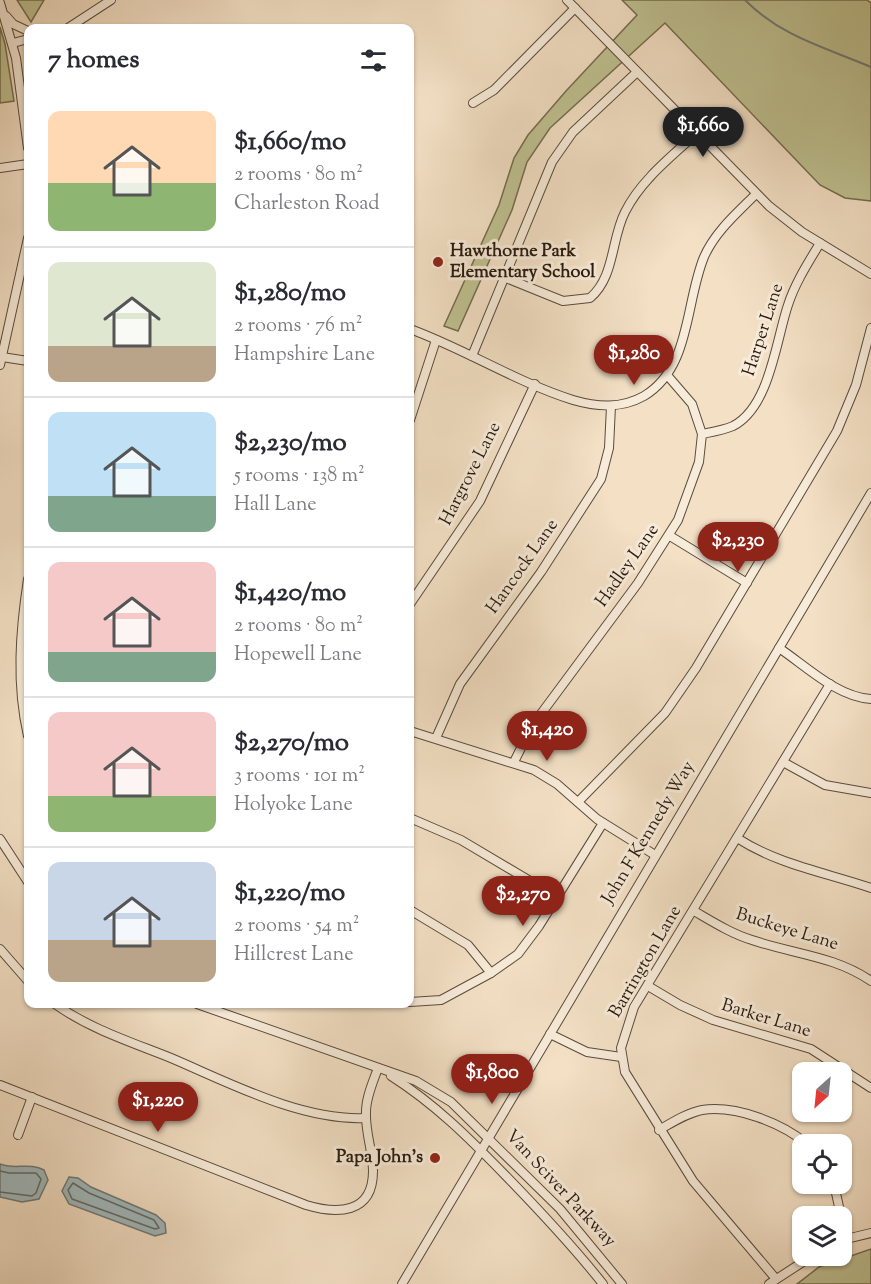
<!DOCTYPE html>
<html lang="en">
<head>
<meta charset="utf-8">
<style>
  :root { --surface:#fff; --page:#f2f2f3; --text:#2b2b33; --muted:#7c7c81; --line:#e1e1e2; --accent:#8f2418 }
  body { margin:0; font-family:"Sorts Mill Goudy",serif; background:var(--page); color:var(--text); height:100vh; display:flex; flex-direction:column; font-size:22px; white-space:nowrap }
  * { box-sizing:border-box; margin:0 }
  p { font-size:20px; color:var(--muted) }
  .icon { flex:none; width:33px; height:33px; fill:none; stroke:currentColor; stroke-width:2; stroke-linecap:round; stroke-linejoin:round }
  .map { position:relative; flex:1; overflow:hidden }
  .panel { position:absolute; left:24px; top:24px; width:390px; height:984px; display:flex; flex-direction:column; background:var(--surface); border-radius:12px; box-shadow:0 2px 4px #0004 }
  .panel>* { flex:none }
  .needle { width:39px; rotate:207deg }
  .fabs { position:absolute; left:792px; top:1062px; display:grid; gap:12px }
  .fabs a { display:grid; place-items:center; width:60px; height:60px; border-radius:12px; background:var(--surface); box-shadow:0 2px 4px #0004; font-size:30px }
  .price { position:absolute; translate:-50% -51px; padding:0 14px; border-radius:21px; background:var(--accent); color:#fff; font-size:20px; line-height:39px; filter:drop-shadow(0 2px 3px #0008) }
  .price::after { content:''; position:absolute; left:50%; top:36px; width:18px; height:14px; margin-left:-9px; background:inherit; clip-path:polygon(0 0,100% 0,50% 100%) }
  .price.on { background:#222; color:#fff }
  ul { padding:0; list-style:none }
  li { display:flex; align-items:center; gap:18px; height:150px; padding:0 24px }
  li+li { border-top:2px solid var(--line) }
  li span { display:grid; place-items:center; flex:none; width:168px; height:120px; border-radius:12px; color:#555 }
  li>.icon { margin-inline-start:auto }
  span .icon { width:72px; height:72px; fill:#fffc; stroke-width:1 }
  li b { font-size:26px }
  h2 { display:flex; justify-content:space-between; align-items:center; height:72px; padding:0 24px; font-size:26px }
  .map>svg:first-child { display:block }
  .green { fill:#bfc191; stroke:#746d4f; stroke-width:1.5 }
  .water { fill:#a0babf; stroke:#707a78; stroke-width:1.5 }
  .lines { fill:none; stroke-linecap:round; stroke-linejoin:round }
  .shore { stroke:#646a66; stroke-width:1.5 }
  .stream { stroke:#707a78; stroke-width:2 }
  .minor-casing { stroke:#5b4b3b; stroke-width:10 }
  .minor { stroke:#f7ebd9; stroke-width:8 }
  .poi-dot { fill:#8f2418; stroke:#f7ebd9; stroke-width:2 }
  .labels { text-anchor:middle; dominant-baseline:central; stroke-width:6; stroke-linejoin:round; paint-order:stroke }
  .poi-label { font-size:18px; font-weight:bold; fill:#28190d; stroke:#f7ebd9; text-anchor:start }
  .street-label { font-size:18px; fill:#28190d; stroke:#f7ebd9 }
</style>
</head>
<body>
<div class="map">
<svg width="871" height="1284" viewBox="0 0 871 1284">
  <rect width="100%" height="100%" fill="#f3e0c5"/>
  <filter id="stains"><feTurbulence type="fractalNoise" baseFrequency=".00333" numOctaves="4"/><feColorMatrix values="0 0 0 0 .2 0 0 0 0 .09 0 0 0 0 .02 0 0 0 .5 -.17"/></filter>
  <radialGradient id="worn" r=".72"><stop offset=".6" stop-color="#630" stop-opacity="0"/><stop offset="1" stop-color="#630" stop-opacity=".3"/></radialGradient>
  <g class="green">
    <polygon points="17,0 44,0 31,22"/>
    <polygon points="622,0 867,0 871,3 871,201 845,198 820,185 665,23 550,128 527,162 512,210 458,331 444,326 499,205 514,158 528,135 566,91 637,15"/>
    <polygon points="0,27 5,44 14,101 0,103"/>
    <polygon points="871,1249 871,1284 797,1284 819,1267"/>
  </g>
  <g class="water">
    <path d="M 0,1164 C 14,1170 30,1162 44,1170 L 48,1180 L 39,1199 L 22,1202 L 0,1197 Z"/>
    <polygon points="69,1177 78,1178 91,1187 156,1215 165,1223 166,1233 155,1236 69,1204 62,1191"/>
  </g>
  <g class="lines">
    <g class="shore">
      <polyline points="0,1171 9,1173 36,1173 41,1179 36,1193 32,1196 0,1192"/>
      <polygon points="73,1183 89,1193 154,1220 159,1228 155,1229 72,1199 68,1190"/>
    </g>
    <path class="stream" d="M 745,0 C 782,37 824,47 871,67"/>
    <g class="minor-casing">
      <g id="minor">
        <polyline points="567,0 769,206 802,232 871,274"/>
        <polyline points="0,3 16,58 28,148"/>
        <polyline points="6,16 13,24 28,31"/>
        <polyline points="68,28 111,0"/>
        <polyline points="13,43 28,39"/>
        <polyline points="473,103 494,90 575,8"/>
        <polyline points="0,168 28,164"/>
        <path d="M 506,278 L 563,301 L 590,298 C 615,277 611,239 625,212 C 641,180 671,157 697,133"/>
        <path d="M 410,329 C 465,349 516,382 573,400 C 597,407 621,409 644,396 C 691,368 685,303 704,257 C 715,232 736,214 756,194"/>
        <polyline points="472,356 552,162 573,132 637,72"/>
        <polyline points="2,357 28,361"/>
        <polyline points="0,365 28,238"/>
        <polyline points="410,420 436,340"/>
        <path d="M 702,434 C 712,432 724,430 733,426 C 770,407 776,340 788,305 C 795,283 808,263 820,243"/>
        <polyline points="670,536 747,583"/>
        <path d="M 28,579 C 20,631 16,684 28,736"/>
        <polyline points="410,604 480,501 535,384"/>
        <path d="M 779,648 C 806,666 837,697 871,699"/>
        <polyline points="410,731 534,770 557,784 597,819 655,855"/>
        <polyline points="436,738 460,684 541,572 601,479 609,448 611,406"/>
        <polyline points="514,762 532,726 638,583 678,520 699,462 702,434 692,404 667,375"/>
        <polyline points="783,762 825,785 871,793"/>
        <polyline points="578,802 665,713 696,668 837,431 856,385 871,328"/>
        <polyline points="410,818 461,840 557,897"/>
        <path d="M 737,838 C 779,865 824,872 871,888"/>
        <polyline points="0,839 28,882"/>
        <polyline points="410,910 468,945 491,973"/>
        <path d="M 694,911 C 713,922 732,934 752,940 C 793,954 835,956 871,981"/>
        <polyline points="0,949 28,981"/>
        <polyline points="648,986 680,1005 713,1020 811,1049 871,1088"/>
        <polyline points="410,1002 441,1000 491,973 518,954 539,926 603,823"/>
        <path d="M 55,1004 C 90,1029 131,1042 171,1058 C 230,1083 301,1121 366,1118"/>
        <polyline points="197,1004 416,1081 451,1102 560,1209 622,1284"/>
        <polyline points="550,1034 587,1052 621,1057"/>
        <path d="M 391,1076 C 435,1104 469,1138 505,1175 C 539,1210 572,1245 603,1284"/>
        <path d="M 0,1085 L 306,1205 C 336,1214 373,1215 373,1171 C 373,1152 365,1132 366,1112 C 366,1097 373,1082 378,1068"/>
        <path d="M 659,1130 C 673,1122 687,1113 702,1110 C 736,1105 782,1123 807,1144"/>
        <polyline points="18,1135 32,1097"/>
        <polyline points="834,1184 841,1216"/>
        <polyline points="842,1217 846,1238"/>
        <polyline points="842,1240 871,1233"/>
        <polyline points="776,1279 693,1181 625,1072 621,1048 634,1007 830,684"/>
        <polyline points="402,1284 871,493"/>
        <polyline points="769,1284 812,1256"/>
      </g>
    </g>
    <use href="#minor" class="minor"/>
  </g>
  <g class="poi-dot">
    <circle cx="438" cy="262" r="6"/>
    <circle cx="435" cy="1158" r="6"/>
  </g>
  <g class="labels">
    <g class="poi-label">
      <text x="450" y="252">Hawthorne Park<tspan x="450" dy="21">Elementary School</tspan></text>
      <text x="423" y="1158" text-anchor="end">Papa John's</text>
    </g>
    <g class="street-label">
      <text transform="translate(764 330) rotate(-72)">Harper Lane</text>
      <text transform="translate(471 474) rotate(-63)">Hargrove Lane</text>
      <text transform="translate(628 566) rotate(-55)">Hadley Lane</text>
      <text transform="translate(523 567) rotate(-55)">Hancock Lane</text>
      <text transform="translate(649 833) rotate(-59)">John F Kennedy Way</text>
      <text transform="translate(787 930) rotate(17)">Buckeye Lane</text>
      <text transform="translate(646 962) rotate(-60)">Barrington Lane</text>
      <text transform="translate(766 1019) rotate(17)">Barker Lane</text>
      <text transform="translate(560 1189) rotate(47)">Van Sciver Parkway</text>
    </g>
  </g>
  <rect width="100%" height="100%" filter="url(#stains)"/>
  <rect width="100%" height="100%" fill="url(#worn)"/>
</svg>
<div class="fabs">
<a><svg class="needle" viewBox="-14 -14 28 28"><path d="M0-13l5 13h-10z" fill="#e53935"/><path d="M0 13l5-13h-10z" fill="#7c7c81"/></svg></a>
<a><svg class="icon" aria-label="locate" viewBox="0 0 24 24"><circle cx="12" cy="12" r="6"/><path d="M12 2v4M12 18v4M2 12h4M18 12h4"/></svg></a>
<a><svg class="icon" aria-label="layers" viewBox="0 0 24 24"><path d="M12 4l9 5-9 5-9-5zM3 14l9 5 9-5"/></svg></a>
</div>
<b class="price on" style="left:703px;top:158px">$1,660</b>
<b class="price" style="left:634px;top:386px">$1,280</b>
<b class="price" style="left:738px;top:573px">$2,230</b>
<b class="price" style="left:547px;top:762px">$1,420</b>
<b class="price" style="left:523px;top:927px">$2,270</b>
<b class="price" style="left:492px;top:1105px">$1,800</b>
<b class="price" style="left:158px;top:1133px">$1,220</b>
<section class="panel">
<h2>7 homes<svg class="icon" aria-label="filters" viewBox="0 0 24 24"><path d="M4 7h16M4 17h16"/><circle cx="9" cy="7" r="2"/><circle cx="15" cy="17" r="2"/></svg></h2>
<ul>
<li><span style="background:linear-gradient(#ffd9b3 60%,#8fb573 0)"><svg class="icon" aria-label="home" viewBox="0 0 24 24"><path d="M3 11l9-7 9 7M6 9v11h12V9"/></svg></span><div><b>$1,660/mo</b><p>2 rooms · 80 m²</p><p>Charleston Road</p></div></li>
<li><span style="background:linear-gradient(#dfe7d0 70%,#b9a48a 0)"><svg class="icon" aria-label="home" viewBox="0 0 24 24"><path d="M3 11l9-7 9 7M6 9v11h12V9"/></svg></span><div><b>$1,280/mo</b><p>2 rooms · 76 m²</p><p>Hampshire Lane</p></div></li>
<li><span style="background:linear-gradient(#bfe0f5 70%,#7fa58c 0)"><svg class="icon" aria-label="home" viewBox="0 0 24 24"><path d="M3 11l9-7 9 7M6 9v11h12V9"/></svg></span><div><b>$2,230/mo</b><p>5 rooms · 138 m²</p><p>Hall Lane</p></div></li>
<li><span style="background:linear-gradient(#f6c9c9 75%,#7fa58c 0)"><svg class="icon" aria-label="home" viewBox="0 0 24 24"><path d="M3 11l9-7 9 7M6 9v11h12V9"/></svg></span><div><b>$1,420/mo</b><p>2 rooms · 80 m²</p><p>Hopewell Lane</p></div></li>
<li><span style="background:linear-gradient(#f6c9c9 70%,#8fb573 0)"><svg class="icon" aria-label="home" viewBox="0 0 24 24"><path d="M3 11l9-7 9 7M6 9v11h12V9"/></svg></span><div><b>$2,270/mo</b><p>3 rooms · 101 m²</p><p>Holyoke Lane</p></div></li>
<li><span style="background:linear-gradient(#c9d6e8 65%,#b9a48a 0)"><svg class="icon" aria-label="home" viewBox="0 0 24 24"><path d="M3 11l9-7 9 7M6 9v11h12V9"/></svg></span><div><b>$1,220/mo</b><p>2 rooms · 54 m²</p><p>Hillcrest Lane</p></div></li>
</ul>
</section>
</div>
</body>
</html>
